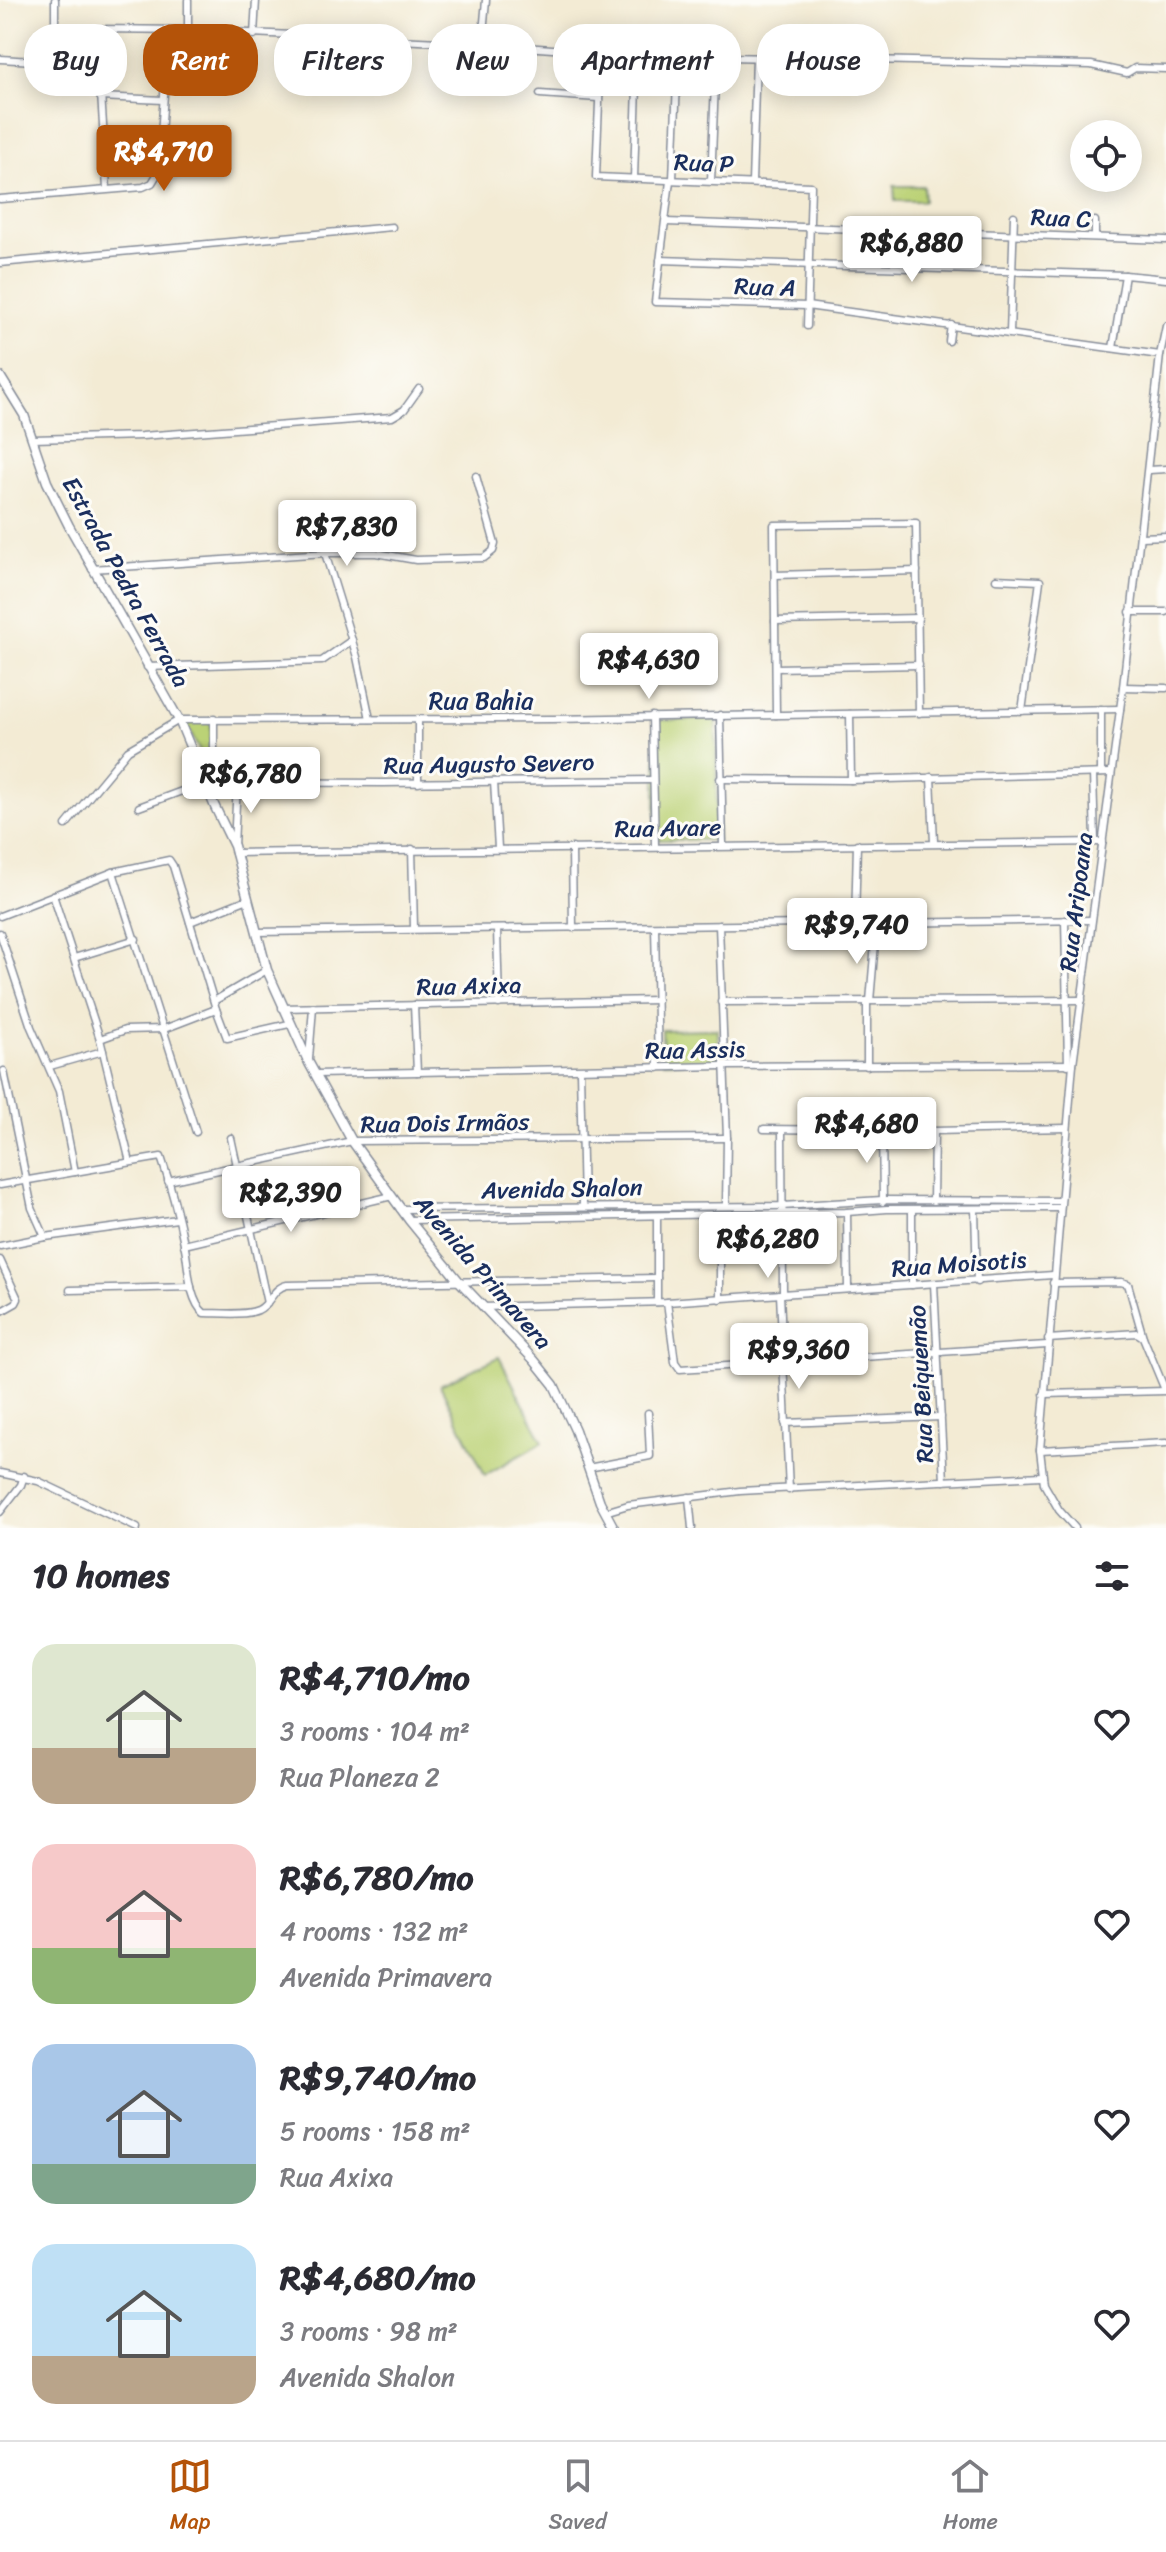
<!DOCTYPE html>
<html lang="en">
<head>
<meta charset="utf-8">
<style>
  :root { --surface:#fff; --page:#f2f2f3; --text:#2b2b33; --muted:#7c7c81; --line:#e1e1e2; --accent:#b45309 }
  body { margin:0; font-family:Sriracha,sans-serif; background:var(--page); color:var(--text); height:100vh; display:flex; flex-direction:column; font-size:30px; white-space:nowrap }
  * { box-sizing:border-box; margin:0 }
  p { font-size:26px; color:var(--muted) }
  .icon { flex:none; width:44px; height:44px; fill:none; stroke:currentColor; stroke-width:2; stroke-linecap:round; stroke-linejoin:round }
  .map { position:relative; height:1528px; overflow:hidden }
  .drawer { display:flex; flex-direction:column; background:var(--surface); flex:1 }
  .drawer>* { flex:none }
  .top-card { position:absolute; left:24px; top:24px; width:1118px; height:72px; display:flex; gap:16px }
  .controls { position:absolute; left:1070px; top:120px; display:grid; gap:16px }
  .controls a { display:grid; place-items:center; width:72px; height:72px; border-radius:50%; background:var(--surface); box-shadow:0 4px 20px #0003; font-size:40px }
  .price { position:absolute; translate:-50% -68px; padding:0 18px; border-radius:8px; background:#fff; color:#222; font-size:26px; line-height:52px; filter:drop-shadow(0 2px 4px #0008) }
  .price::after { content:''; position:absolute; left:50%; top:48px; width:24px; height:18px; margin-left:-12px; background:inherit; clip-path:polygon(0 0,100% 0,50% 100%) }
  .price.current { background:var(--accent); color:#fff }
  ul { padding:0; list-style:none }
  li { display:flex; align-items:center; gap:24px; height:200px; padding:0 32px }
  li span { display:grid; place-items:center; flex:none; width:224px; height:160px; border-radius:24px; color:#555 }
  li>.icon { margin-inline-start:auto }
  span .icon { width:96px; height:96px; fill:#fffc; stroke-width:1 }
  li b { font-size:34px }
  h2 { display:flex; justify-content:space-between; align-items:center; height:96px; padding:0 32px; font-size:34px }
  .pill { padding:0 28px; border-radius:32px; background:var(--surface); box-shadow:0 4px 20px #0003; font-size:28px; line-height:72px }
  .pill.current { background:var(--accent); color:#fff }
  .tab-bar { display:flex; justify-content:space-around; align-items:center; height:112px; border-top:2px solid var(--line); background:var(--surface); font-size:22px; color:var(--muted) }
  .tab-bar a { display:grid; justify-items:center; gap:4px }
  .tab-bar .current { color:var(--accent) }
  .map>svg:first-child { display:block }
  .green { fill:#bbd276; stroke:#6b806a; stroke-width:2 }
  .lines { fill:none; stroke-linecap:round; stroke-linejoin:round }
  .street-casing { stroke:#878d99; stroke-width:9 }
  .secondary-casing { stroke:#878d99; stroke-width:11 }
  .street { stroke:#fff; stroke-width:6 }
  .secondary { stroke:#fff; stroke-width:8 }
  .labels { text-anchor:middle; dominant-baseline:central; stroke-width:6; stroke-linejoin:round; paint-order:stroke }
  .street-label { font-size:24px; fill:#1b2f5e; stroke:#fdfcf7 }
</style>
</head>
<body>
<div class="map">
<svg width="1166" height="1528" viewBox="0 0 1166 1528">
  <rect width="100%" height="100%" fill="#fdfcf7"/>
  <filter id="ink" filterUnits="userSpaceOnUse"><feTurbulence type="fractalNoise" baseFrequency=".0125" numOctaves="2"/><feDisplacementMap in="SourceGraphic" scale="16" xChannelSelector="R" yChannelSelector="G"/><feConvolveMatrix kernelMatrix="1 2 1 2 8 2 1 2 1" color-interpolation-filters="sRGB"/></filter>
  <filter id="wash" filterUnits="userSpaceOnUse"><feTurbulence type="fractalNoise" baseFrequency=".006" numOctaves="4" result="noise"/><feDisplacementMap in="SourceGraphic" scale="32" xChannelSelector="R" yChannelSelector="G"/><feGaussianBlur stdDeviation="1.8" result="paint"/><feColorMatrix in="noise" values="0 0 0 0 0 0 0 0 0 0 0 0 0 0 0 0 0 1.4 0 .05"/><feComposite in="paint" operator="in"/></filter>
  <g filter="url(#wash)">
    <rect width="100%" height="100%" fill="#f3ebd4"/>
    <g class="green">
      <polygon points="894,186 923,186 924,201 895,201"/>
      <polygon points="656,720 716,720 717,840 656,840"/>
      <polygon points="211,721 210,772 185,722"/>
      <polygon points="718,1029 718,1062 663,1062 662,1030"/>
      <polygon points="499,1357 543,1442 485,1475 440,1385"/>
    </g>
  </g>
  <g filter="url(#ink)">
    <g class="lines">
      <g class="street-casing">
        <g id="street">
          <polyline points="55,0 55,24 62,33"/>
          <polyline points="97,29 107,189"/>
          <polyline points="188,30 188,0"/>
          <polyline points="254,35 256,0"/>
          <polyline points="482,44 486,0"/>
          <polyline points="601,53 596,177 811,186 807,326"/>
          <path d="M 0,59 C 29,60 54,68 62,33 L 97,29 L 188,30 L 482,44 L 638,55 L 1091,65 L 1127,73 L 1135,68 L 1166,69"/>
          <polyline points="540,94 598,98"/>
          <polyline points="100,97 163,100"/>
          <polyline points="634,178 638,55"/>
          <polyline points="673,179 678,56"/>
          <polyline points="670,181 655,302 807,306 1160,355"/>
          <polyline points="711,181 716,58"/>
          <polyline points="752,183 756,58"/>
          <polyline points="0,199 143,187 152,183 158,173 169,30"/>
          <polyline points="666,222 1166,240"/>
          <polyline points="1095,236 1095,221"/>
          <polyline points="660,260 1125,275 1166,279"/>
          <polyline points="0,263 392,227"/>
          <polyline points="1010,333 1014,216"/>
          <polyline points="949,341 951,325"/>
          <polyline points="1113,348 1125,275"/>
          <polyline points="33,439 142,436 392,417 404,410 419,389"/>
          <polyline points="1149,470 1166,469"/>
          <polyline points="1141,537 1166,536"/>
          <polyline points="325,553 357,657 370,719"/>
          <polyline points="92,569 325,553 376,553 416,560 484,558 493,551 495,544 476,476"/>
          <polyline points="775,575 917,571"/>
          <polyline points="996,579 1040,581 1022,711"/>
          <polyline points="1130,612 1166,612"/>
          <polyline points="775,621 918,618"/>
          <polyline points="147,667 322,661 352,640"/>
          <polyline points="776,668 919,665"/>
          <polyline points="1123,687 1166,688"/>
          <polyline points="850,714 851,780"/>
          <polyline points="720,715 723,845"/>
          <polyline points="776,715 774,525 916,523 919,713"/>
          <polyline points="652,716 655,846"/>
          <polyline points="214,718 214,782"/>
          <polyline points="418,719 418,783"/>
          <polyline points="1101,773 1101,709"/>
          <polyline points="1093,774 1095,841"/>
          <polyline points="931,777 934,842"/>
          <polyline points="720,779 851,780 1111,773"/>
          <polyline points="494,782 498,848"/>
          <polyline points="139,807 206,782 383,783 652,780"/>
          <polyline points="66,825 128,750 179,720 553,719 1120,709"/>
          <polyline points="234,846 237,783"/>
          <polyline points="572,848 573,928"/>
          <polyline points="412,849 414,928"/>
          <polyline points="235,853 1103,842"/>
          <polyline points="113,872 196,1132"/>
          <polyline points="53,895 100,1039 130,1162"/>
          <polyline points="0,916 113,872 169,860 173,866 216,1009 227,1038 289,1024"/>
          <polyline points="1065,920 1068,1065"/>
          <polyline points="190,922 248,899"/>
          <polyline points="864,923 873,933 875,943 870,1001"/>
          <polyline points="855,924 857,844"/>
          <polyline points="719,925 727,1138 726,1205"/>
          <polyline points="655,927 658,1068"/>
          <polyline points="497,929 499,1004"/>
          <polyline points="257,932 1091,920"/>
          <polyline points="0,933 31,1027 59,1091 75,1172"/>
          <polyline points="74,958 136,939"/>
          <polyline points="214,1001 267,970"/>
          <polyline points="867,1001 867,1066"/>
          <polyline points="721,1002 1082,1000"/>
          <polyline points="414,1005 417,1072"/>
          <polyline points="282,1008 657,1000"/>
          <polyline points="100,1039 125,1030 164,1029 216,1009"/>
          <polyline points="309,1059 313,1007"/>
          <polyline points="50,1066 103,1051"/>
          <polyline points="580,1070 583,1206"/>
          <polyline points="4,1071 32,1208 45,1237"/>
          <polyline points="316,1074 723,1066 1073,1064"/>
          <polyline points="764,1129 934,1131 1067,1128"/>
          <polyline points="782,1130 783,1294"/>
          <polyline points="882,1130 883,1202"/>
          <polyline points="231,1138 267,1303"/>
          <polyline points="168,1181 352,1141 727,1138"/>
          <path d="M 0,1185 L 161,1157 C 171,1186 179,1218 185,1248 C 189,1267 188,1299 204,1313 C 219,1313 244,1316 258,1310 C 271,1304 272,1288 287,1285 L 657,1278"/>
          <polyline points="933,1201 934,1131"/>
          <polyline points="400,1209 782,1206 882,1200 1060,1201"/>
          <polyline points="912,1210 912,1285"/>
          <polyline points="975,1210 977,1282"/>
          <polyline points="847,1212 848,1289"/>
          <polyline points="409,1220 847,1212 887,1209 1059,1208"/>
          <polyline points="184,1245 392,1196"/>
          <polyline points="0,1246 45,1237 177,1219"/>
          <polyline points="0,1260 18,1299 16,1303 0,1312"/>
          <polyline points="1053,1283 1121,1282 1128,1284 1143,1337"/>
          <polyline points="934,1284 944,1481"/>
          <polyline points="70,1290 191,1287"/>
          <polyline points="780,1294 789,1490"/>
          <polyline points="720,1299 720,1215"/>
          <polyline points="657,1302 657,1216"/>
          <polyline points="667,1302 675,1362 680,1369 1047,1345"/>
          <polyline points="483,1307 667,1302 1053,1275"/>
          <polyline points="1048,1339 1137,1333 1143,1337 1165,1390"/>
          <polyline points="1044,1394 1166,1391"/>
          <polyline points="785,1423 941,1417"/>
          <polyline points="1040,1450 1166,1443"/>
          <polyline points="588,1468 650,1456 648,1413"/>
          <polyline points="0,1473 38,1481 137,1528"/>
          <polyline points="689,1497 692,1528"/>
          <polyline points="0,1512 21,1485 24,1476"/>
          <polyline points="605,1512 628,1505 740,1491 1041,1476"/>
          <polyline points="1075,1528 1059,1510 1044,1484 1040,1450 1073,1064 1123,687 1160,355 1166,326"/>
        </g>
      </g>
      <g class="secondary-casing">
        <polyline id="secondary" points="0,376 24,415 47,482 69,526 179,720 215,807 234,846 267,970 309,1063 352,1141 409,1220 458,1280 534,1360 554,1385 575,1430 600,1502 614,1528"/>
      </g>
      <use href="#street" class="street"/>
      <use href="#secondary" class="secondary"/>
    </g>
  </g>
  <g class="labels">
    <g class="street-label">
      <text transform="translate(704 163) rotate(2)">Rua P</text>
      <text transform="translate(1061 218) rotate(2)">Rua C</text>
      <text transform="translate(765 287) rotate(2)">Rua A</text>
      <text transform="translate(126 582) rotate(61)">Estrada Pedra Ferrada</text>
      <text x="481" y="701">Rua Bahia</text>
      <text transform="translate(489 764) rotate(-1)">Rua Augusto Severo</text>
      <text transform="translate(668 828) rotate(-1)">Rua Avare</text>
      <text transform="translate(1076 902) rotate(-83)">Rua Aripoana</text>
      <text transform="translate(469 986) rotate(-1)">Rua Axixa</text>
      <text transform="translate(695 1050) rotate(-1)">Rua Assis</text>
      <text transform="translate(445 1123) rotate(-1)">Rua Dois Irmãos</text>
      <text transform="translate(562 1189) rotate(-1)">Avenida Shalon</text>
      <text transform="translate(959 1264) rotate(-4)">Rua Moisotis</text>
      <text transform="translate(483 1272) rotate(49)">Avenida Primavera</text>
      <text transform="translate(921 1384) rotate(-93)">Rua Beiquemão</text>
    </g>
  </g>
</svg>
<div class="controls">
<a><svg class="icon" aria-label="locate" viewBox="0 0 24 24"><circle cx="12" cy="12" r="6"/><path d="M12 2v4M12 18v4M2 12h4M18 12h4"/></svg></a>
</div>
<b class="price current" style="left:164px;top:193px">R$4,710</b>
<b class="price" style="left:912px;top:284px">R$6,880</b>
<b class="price" style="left:347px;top:568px">R$7,830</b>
<b class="price" style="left:649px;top:701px">R$4,630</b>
<b class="price" style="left:251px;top:815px">R$6,780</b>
<b class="price" style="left:857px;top:966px">R$9,740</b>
<b class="price" style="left:867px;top:1165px">R$4,680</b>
<b class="price" style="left:291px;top:1234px">R$2,390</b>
<b class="price" style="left:768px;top:1280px">R$6,280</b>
<b class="price" style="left:799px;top:1391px">R$9,360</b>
<div class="top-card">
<a class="pill">Buy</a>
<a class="pill current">Rent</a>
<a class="pill">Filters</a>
<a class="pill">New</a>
<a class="pill">Apartment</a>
<a class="pill">House</a>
</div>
</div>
<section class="drawer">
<h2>10 homes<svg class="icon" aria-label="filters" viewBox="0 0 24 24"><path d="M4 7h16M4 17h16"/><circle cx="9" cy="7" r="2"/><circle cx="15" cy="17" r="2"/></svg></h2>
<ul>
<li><span style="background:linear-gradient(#dfe7d0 65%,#b9a48a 0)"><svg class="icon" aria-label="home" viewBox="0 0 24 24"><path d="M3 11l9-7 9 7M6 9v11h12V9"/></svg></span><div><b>R$4,710/mo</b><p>3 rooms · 104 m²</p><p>Rua Planeza 2</p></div><svg class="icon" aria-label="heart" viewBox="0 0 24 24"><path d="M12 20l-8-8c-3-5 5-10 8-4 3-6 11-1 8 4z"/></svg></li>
<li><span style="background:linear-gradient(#f6c9c9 65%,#8fb573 0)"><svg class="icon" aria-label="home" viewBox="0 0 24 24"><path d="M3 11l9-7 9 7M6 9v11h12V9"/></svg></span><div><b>R$6,780/mo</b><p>4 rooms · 132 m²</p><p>Avenida Primavera</p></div><svg class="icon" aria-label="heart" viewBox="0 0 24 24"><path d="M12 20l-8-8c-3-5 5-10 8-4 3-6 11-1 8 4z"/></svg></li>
<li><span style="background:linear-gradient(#a9c7e8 75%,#7fa58c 0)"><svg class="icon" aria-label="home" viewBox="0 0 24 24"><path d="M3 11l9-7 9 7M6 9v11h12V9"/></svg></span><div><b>R$9,740/mo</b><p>5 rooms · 158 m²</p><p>Rua Axixa</p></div><svg class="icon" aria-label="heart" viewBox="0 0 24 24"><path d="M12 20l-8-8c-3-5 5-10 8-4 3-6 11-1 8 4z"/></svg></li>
<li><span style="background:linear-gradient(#bfe0f5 70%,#b9a48a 0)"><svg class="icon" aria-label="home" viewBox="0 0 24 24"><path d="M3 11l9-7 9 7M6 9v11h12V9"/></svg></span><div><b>R$4,680/mo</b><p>3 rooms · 98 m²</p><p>Avenida Shalon</p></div><svg class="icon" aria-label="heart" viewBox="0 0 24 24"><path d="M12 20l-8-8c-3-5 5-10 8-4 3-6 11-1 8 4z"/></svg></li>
</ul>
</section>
<nav class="tab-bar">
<a class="current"><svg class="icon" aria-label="map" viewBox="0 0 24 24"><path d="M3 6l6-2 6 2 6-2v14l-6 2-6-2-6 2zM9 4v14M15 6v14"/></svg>Map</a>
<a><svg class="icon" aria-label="saved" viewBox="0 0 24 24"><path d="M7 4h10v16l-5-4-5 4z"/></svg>Saved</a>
<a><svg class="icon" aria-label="home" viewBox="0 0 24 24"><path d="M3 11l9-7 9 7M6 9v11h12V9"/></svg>Home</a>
</nav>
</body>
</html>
